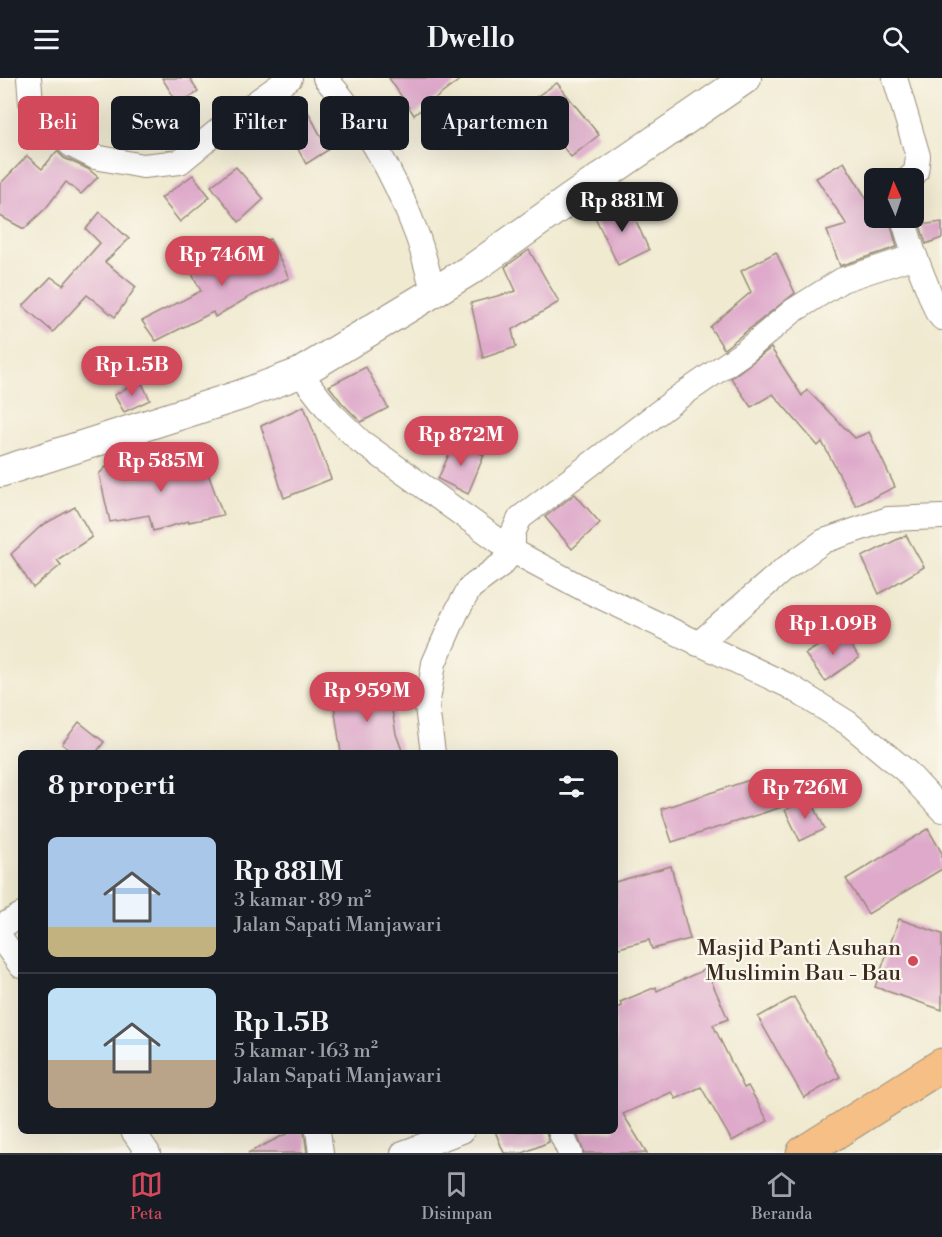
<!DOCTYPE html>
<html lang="id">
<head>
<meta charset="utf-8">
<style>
  :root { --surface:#171b24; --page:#242831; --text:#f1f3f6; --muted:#9ea1a6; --line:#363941; --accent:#d1495b }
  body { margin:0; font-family:"Libre Bodoni",serif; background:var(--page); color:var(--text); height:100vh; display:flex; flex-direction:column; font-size:22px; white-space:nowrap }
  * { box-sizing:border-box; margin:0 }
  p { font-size:20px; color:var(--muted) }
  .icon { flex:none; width:33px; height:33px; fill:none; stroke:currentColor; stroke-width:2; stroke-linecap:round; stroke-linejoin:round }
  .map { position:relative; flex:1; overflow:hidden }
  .drawer { position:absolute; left:18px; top:672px; width:600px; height:384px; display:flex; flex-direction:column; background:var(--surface); border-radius:9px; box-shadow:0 6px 24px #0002 }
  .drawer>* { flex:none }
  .banner { position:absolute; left:18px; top:18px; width:600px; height:54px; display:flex; gap:12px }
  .needle { width:39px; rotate:357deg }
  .buttons { position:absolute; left:864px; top:90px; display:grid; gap:12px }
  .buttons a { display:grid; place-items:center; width:60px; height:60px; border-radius:9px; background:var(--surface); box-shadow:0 6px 24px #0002; font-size:30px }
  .price { position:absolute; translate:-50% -51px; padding:0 14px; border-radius:21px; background:var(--accent); color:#fff; font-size:20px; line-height:39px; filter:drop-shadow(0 2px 3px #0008) }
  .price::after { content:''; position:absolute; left:50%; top:36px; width:18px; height:14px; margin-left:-9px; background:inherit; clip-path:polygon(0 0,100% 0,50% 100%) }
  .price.current { background:#222; color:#fff }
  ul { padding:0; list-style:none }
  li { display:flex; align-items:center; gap:18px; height:150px; padding:0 30px }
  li+li { border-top:2px solid var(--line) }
  li span { display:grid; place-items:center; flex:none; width:168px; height:120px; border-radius:9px; color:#555 }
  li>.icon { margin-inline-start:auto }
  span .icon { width:72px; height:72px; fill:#fffc; stroke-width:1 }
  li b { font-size:26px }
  h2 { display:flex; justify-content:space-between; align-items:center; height:72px; padding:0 30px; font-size:26px }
  .pill { padding:0 21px; border-radius:9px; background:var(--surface); box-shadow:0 6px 24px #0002; font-size:21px; line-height:54px }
  .pill.current { background:var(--accent); color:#fff }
  header { display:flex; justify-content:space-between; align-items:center; height:78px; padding:0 30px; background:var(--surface); font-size:27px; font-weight:700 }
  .tabs { display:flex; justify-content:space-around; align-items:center; height:84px; border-top:2px solid var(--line); background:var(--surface); font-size:16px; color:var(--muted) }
  .tabs a { display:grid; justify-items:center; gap:3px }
  .tabs .current { color:var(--accent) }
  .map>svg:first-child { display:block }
  .building { fill:#dea9ca }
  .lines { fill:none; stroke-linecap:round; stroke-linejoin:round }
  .minor-casing { stroke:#968a78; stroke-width:26 }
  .tertiary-casing { stroke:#968a78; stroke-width:32 }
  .primary-casing { stroke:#968a78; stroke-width:35 }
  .minor { stroke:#fff; stroke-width:24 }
  .tertiary { stroke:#fff; stroke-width:30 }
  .primary { stroke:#f5bf86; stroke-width:33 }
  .poi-dot { fill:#d1495b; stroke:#fbf7ec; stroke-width:2 }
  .labels { text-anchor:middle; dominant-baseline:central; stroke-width:4.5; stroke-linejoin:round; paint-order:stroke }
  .poi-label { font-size:22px; fill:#3b2a1e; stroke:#fbf7ec; text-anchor:end }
</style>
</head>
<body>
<header><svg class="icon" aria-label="menu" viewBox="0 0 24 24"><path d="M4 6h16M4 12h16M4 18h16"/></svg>Dwello<svg class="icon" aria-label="search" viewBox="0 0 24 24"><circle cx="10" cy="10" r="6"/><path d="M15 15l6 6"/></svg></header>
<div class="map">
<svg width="942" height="1075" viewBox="0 0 942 1075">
  <rect width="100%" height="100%" fill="#fbf7ec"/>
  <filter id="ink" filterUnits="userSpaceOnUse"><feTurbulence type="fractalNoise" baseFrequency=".0167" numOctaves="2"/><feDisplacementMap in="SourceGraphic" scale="12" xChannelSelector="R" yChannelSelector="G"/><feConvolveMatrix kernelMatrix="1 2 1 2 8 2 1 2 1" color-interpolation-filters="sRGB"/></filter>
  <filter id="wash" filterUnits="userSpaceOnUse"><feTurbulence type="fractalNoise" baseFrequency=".008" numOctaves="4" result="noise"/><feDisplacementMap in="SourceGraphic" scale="24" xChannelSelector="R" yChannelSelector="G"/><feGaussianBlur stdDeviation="1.35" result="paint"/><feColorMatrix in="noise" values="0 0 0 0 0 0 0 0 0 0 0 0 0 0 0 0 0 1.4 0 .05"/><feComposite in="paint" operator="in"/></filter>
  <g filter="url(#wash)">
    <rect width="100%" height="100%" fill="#f0ead1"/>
    <g id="blocks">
      <g class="building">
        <polygon points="162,0 190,0 198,14 178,26"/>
        <polygon points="389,0 462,0 414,37"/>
        <polygon points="557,5 599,57 571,79 527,25"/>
        <polygon points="304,26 328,72 306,86 282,41"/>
        <polygon points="57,73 64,80 88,91 98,99 81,116 66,104 46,130 24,151 0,138 0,106 27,78 42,91"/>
        <polygon points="844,84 874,133 874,140 889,140 897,169 840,188 827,153 847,147 816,100"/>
        <polygon points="236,89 264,121 239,144 211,108"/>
        <polygon points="193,97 210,119 180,144 161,120"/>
        <polygon points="627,123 649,172 618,187 594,137"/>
        <polygon points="100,134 129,161 105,184 136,209 115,239 87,217 53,254 23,228 51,199 63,207 100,165 86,151"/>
        <polygon points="942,144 942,160 926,166 920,147"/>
        <polygon points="270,161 289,200 249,219 215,239 213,234 156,263 142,243 201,213 191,194 204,186"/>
        <polygon points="529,172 559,224 512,252 516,269 483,280 471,225 516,213 505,189"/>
        <polygon points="776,174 795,215 724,271 710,249 751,214 741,193"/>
        <polygon points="771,270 802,318 807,312 855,360 869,354 895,409 856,428 822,364 818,368 773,316 751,329 731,300"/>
        <polygon points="366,289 388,330 361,344 342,325 329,308"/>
        <polygon points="141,303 150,322 124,334 114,317"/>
        <polygon points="304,328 331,401 284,420 261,348"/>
        <polygon points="455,363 484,377 468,416 438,401"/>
        <polygon points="201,376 223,437 189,444 189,443 153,453 149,437 110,444 99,396 107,388 129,382 133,400 173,388 171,382"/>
        <polygon points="575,416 600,445 572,471 545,439"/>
        <polygon points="75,429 92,459 57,482 61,487 33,510 11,476 41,448"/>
        <polygon points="906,457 924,489 879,516 862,479"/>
        <polygon points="842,553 859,580 825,603 805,576"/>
        <polygon points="388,608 396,656 403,675 341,675 333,621"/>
        <polygon points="79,644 104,664 96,675 74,675 62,666"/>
        <polygon points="771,695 782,729 672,764 661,731"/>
        <polygon points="810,720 825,751 800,763 785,732"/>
        <polygon points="928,751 942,775 942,791 868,836 846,801"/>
        <polygon points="671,788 690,861 652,871 649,862 615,871 615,804"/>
        <polygon points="899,841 942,856 942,932 875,909"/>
        <polygon points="706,891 728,941 713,947 744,1010 748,1008 768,1043 732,1063 701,1009 676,1021 672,1014 623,1036 647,1075 584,1075 576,1053 615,1053 615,931 622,928 620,924 656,909 657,913"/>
        <polygon points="794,919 840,999 804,1020 758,939"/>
        <polygon points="292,1053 304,1053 307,1075 248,1075"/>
        <polygon points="495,1053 546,1053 549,1064 523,1075 504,1075"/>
      </g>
    </g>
  </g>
  <g filter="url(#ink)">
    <use href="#blocks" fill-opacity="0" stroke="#968a78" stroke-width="1.5"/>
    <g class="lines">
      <g class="minor-casing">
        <g id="minor">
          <polyline points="29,0 31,25 71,67 95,79 143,88 180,84 230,43 290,0"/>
          <path d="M 325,0 C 366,45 396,101 417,157 C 424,176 428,196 434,215"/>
          <polyline points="895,0 918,78 916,94 909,100"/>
          <polyline points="903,140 913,173 937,234 942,240"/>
          <polyline points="300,295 331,335 360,363 513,473 584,511 789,608 848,645 907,694 942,732"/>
          <polyline points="698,566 782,493 824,463 888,441 942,439"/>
          <polyline points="433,675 427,629 434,585 457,533 470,510 502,486 513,473 513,455 520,440 679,319 743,275 793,233 842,202 915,178"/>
          <polyline points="0,853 4,847 21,837"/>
          <polyline points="0,859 21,888"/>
          <polyline points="133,1053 148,1075"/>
          <polyline points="318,1053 321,1075"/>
          <polyline points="560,1053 570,1075"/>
          <polyline points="403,1075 462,1053"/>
        </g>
      </g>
      <g class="tertiary-casing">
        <polyline id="tertiary" points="0,394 241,317 300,295 475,189 570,121 746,0"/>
      </g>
      <g class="primary-casing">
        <polyline id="primary" points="803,1075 942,987"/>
      </g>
      <use href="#minor" class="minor"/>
      <use href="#tertiary" class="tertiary"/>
      <use href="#primary" class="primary"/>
    </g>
  </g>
  <circle class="poi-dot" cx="913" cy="883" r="6"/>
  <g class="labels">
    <g class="poi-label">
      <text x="901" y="870">Masjid Panti Asuhan<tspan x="901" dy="25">Muslimin Bau - Bau</tspan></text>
    </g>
  </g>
</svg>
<div class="buttons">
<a><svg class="needle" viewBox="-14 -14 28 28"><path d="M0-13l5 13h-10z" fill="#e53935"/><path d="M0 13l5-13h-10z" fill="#9ea1a6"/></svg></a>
</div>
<b class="price current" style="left:622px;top:155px">Rp 881M</b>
<b class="price" style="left:222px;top:209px">Rp 746M</b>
<b class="price" style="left:132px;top:319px">Rp 1.5B</b>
<b class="price" style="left:461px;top:389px">Rp 872M</b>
<b class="price" style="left:161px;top:415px">Rp 585M</b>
<b class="price" style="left:833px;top:578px">Rp 1.09B</b>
<b class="price" style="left:367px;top:645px">Rp 959M</b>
<b class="price" style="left:805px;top:742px">Rp 726M</b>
<div class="banner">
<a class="pill current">Beli</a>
<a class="pill">Sewa</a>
<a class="pill">Filter</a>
<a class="pill">Baru</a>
<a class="pill">Apartemen</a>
</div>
<section class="drawer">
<h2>8 properti<svg class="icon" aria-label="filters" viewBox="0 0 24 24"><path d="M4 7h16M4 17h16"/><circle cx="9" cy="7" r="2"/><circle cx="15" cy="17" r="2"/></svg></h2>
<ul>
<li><span style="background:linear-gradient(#a9c7e8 75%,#c2b280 0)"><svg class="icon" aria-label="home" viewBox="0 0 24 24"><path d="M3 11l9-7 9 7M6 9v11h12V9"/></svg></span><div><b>Rp 881M</b><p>3 kamar · 89 m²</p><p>Jalan Sapati Manjawari</p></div></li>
<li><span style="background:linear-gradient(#bfe0f5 60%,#b9a48a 0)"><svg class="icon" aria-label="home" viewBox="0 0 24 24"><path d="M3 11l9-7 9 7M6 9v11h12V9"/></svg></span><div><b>Rp 1.5B</b><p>5 kamar · 163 m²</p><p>Jalan Sapati Manjawari</p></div></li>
</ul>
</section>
</div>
<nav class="tabs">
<a class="current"><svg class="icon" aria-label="map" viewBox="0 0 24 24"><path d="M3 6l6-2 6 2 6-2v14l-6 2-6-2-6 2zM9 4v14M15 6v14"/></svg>Peta</a>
<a><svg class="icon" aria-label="saved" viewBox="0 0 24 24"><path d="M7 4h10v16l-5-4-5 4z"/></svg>Disimpan</a>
<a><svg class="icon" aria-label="home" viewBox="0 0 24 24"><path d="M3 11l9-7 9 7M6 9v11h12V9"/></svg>Beranda</a>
</nav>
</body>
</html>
